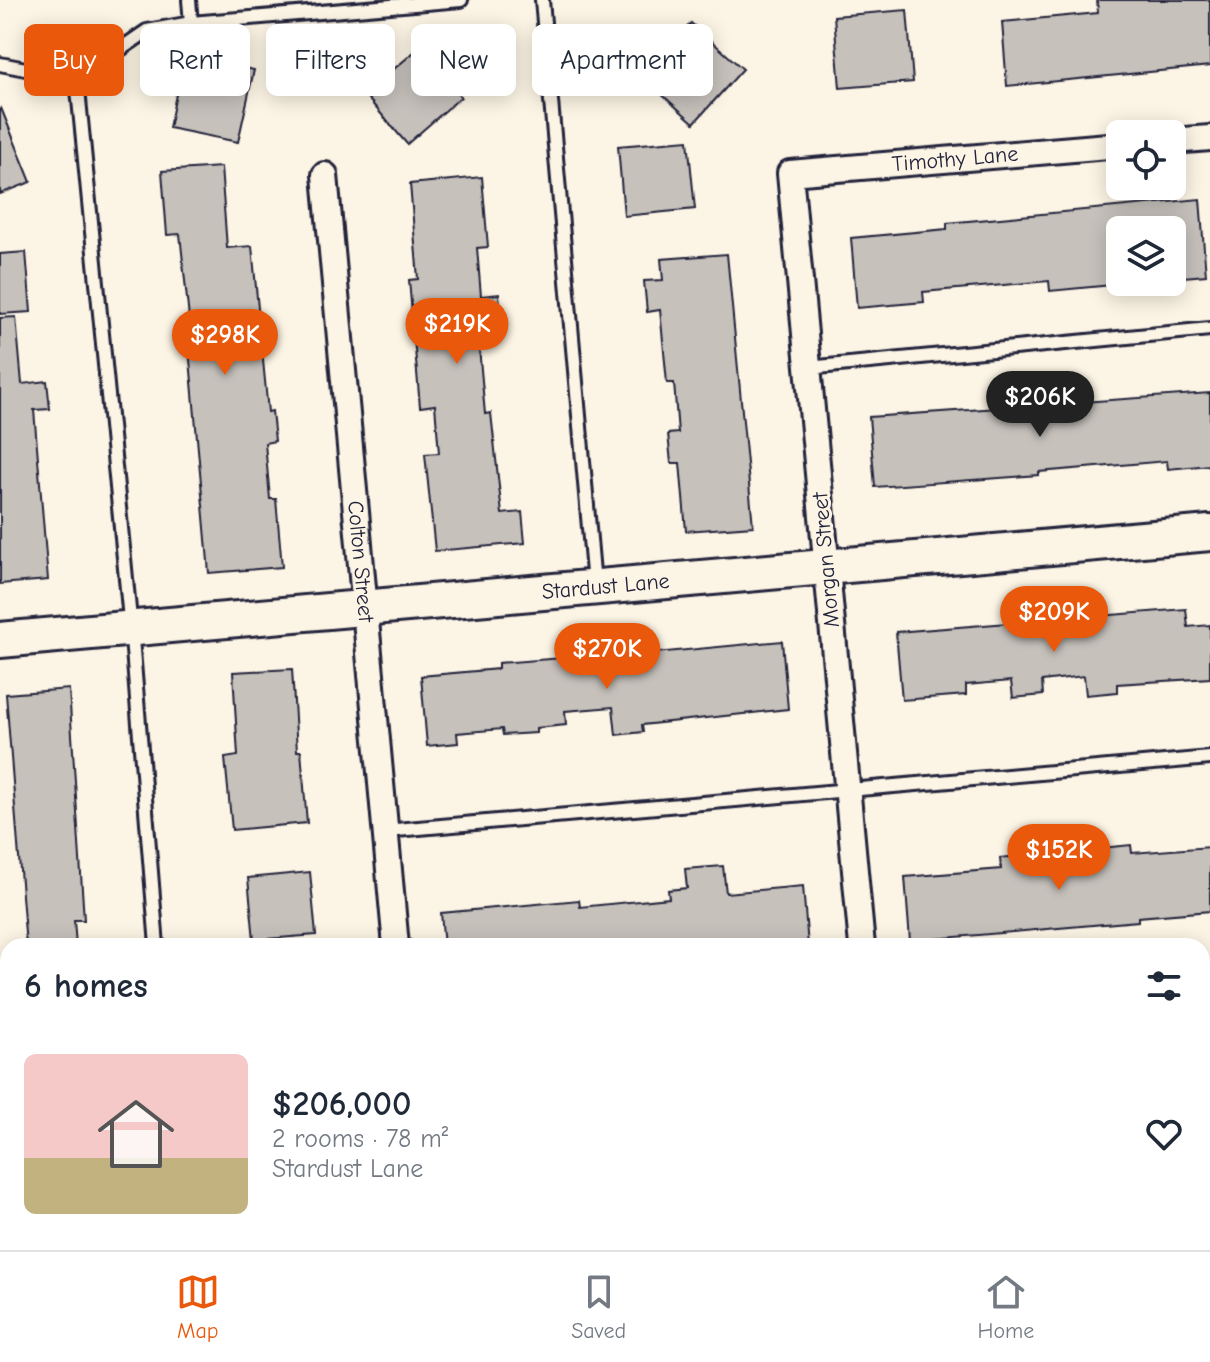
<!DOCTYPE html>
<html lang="en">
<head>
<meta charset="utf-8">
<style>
  :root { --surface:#fff; --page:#f2f2f3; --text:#1f2937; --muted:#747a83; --line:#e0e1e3; --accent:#ea580c }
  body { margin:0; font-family:"Comic Neue",sans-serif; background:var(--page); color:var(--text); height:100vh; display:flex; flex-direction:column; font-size:30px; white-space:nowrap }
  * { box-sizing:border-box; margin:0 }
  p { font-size:26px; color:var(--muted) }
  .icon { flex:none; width:44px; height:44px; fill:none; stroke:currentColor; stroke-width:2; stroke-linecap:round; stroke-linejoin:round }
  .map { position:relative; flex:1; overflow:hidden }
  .details { position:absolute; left:0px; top:938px; width:1210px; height:312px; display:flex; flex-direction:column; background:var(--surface); border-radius:24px 24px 0 0; box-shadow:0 4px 20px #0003 }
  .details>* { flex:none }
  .hud { position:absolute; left:24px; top:24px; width:800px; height:72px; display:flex; gap:16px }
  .controls { position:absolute; left:1106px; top:120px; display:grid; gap:16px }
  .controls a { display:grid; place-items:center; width:80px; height:80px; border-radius:12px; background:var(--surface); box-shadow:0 4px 20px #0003; font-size:40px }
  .price { position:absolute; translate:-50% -68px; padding:0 18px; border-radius:28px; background:var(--accent); color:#fff; font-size:26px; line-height:52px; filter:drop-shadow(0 2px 4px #0008) }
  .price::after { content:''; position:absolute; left:50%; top:48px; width:24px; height:18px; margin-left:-12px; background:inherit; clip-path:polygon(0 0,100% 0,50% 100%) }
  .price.on { background:#222; color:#fff }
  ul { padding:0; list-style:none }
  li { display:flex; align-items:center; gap:24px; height:200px; padding:0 24px }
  li span { display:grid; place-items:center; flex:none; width:224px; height:160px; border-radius:12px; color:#555 }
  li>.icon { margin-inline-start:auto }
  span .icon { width:96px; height:96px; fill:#fffc; stroke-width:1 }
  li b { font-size:34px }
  h2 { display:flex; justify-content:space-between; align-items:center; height:96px; padding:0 24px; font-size:34px }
  .tag { padding:0 28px; border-radius:12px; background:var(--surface); box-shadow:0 4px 20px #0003; font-size:28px; line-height:72px }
  .tag.on { background:var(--accent); color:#fff }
  .tabs { display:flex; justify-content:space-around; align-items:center; height:112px; border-top:2px solid var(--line); background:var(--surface); font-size:22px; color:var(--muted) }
  .tabs a { display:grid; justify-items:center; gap:4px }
  .tabs .on { color:var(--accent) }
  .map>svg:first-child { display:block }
  .building { fill:#c6c1bb; stroke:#22223b; stroke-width:2 }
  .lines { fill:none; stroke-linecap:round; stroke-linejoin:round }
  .lane-casing { stroke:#22223b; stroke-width:18 }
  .street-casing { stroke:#22223b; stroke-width:30 }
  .secondary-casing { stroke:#22223b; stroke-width:40 }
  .lane { stroke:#fcf5e5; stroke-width:12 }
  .street { stroke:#fcf5e5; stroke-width:24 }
  .secondary { stroke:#fcf5e5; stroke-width:34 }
  .labels { text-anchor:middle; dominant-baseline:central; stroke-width:6; stroke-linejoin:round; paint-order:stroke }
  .street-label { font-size:22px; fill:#22223b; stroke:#fcf5e5 }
</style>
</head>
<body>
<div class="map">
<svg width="1210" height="1250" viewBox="0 0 1210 1250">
  <rect width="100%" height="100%" fill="#fcf5e5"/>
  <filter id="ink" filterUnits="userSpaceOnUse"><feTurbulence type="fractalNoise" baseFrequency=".0125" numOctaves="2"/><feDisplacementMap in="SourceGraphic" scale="16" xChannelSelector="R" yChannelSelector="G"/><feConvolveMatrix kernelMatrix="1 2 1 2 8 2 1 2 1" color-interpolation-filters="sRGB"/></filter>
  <g filter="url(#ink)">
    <g class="building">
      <polygon points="1097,0 1210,0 1210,66 1007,86 1002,22 1098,13"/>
      <polygon points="907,10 913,82 840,88 834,16"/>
      <polygon points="691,23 743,69 694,123 642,77"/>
      <polygon points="419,48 461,97 407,144 364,94"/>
      <polygon points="184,56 254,70 238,142 169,128"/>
      <polygon points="1,108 31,182 0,194 0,109"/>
      <polygon points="688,140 695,209 624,216 618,146"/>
      <polygon points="221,167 227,248 252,246 268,412 272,411 275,441 265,443 270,499 276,499 282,567 209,573 188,337 191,337 180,234 167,235 162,171"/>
      <polygon points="482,177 488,247 477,248 481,296 499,294 502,322 477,325 485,414 491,413 502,514 522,512 525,543 435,551 425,454 439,453 435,405 420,407 409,280 418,279 410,184"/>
      <polygon points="1200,199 1206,275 1172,278 1172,230 1117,230 1122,284 1050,291 1049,281 923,292 924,302 857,308 851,238 947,229 947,223"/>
      <polygon points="26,252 31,312 0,314 0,254"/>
      <polygon points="727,254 753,526 686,531 680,463 671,463 668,434 678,433 674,383 667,383 660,310 647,312 644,281 663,280 661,259"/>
      <polygon points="16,317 22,384 47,381 50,409 34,410 48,580 0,584 0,318"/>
      <polygon points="1210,393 1210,465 1168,469 1167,461 1039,472 1039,475 875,487 869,417"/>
      <polygon points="1186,609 1188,627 1210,625 1210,678 1117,684 1117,692 1086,695 1084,676 1042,681 1043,695 1013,698 1011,681 966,685 966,695 902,700 896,632"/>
      <polygon points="782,641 788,709 642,725 643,732 616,735 613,707 565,711 566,725 536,728 536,733 503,735 502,729 457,733 458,743 427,746 421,676 498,669 498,663 562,658 562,662"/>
      <polygon points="292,669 297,751 301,751 307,823 232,830 225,758 238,756 233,672"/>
      <polygon points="69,689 84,920 74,920 76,946 26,946 6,694"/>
      <polygon points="1131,845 1132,853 1210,847 1210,911 1138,917 1138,921 910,941 905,877 1001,869 1000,858"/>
      <polygon points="723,866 726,893 803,886 808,946 444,946 441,913 579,900 580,907 669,898 668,890 687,888 685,869"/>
      <polygon points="310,872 316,935 254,940 248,878"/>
    </g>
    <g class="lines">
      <g class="lane-casing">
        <g id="lane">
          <polyline points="189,0 191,23"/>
          <polyline points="542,0 594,584"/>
          <polyline points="0,64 77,79 147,31 191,23 461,0"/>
          <polyline points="77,79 133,650 157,946"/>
          <polyline points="808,368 1210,329"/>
          <polyline points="385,831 1210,758"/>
          <polyline points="1202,1206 1210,1205"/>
          <polyline points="181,1242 181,1250"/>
          <polyline points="715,1250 803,1242"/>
        </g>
      </g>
      <g class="street-casing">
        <g id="street">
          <polyline points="1172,141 1210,138"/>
          <path id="s1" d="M 325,175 L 396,946"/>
          <path id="s2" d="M 862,946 L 790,173 L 1120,145"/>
          <polyline points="1202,983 1210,982"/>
        </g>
      </g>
      <g class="secondary-casing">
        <g id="secondary">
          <path id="s3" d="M 0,640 L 1210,533"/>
        </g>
      </g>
      <use href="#lane" class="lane"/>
      <use href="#street" class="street"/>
      <use href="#secondary" class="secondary"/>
    </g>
  </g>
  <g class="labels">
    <g class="street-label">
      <text stroke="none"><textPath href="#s2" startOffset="942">Timothy Lane</textPath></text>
      <text stroke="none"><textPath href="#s1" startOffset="388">Colton Street</textPath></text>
      <text transform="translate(826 560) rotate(-95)">Morgan Street</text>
      <text stroke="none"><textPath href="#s3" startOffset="608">Stardust Lane</textPath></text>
    </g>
  </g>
</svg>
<div class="controls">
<a><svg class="icon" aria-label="locate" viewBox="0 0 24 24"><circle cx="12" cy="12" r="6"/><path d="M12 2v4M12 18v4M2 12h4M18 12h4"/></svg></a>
<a><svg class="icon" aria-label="layers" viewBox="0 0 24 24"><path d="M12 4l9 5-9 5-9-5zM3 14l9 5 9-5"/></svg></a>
</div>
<b class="price" style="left:457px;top:366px">$219K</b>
<b class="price" style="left:225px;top:377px">$298K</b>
<b class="price on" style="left:1040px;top:439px">$206K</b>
<b class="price" style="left:1054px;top:654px">$209K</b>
<b class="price" style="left:607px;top:691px">$270K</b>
<b class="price" style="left:1059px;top:892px">$152K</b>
<div class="hud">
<a class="tag on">Buy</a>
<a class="tag">Rent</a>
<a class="tag">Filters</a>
<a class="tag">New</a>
<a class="tag">Apartment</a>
</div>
<section class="details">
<h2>6 homes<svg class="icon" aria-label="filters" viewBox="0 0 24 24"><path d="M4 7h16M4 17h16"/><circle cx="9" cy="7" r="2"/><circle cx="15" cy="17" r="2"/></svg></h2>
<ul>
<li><span style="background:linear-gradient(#f6c9c9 65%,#c2b280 0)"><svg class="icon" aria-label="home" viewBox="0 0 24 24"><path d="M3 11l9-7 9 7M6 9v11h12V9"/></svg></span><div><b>$206,000</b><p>2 rooms · 78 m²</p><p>Stardust Lane</p></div><svg class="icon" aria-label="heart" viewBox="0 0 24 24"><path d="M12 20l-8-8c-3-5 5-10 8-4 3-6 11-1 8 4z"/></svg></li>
</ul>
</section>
</div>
<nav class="tabs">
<a class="on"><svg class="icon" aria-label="map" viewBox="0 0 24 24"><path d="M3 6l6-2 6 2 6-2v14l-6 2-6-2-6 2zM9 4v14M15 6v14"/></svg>Map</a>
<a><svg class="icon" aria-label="saved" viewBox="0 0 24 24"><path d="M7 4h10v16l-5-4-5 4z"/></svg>Saved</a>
<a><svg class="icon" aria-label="home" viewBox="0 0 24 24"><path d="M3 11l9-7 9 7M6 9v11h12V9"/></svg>Home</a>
</nav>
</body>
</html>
